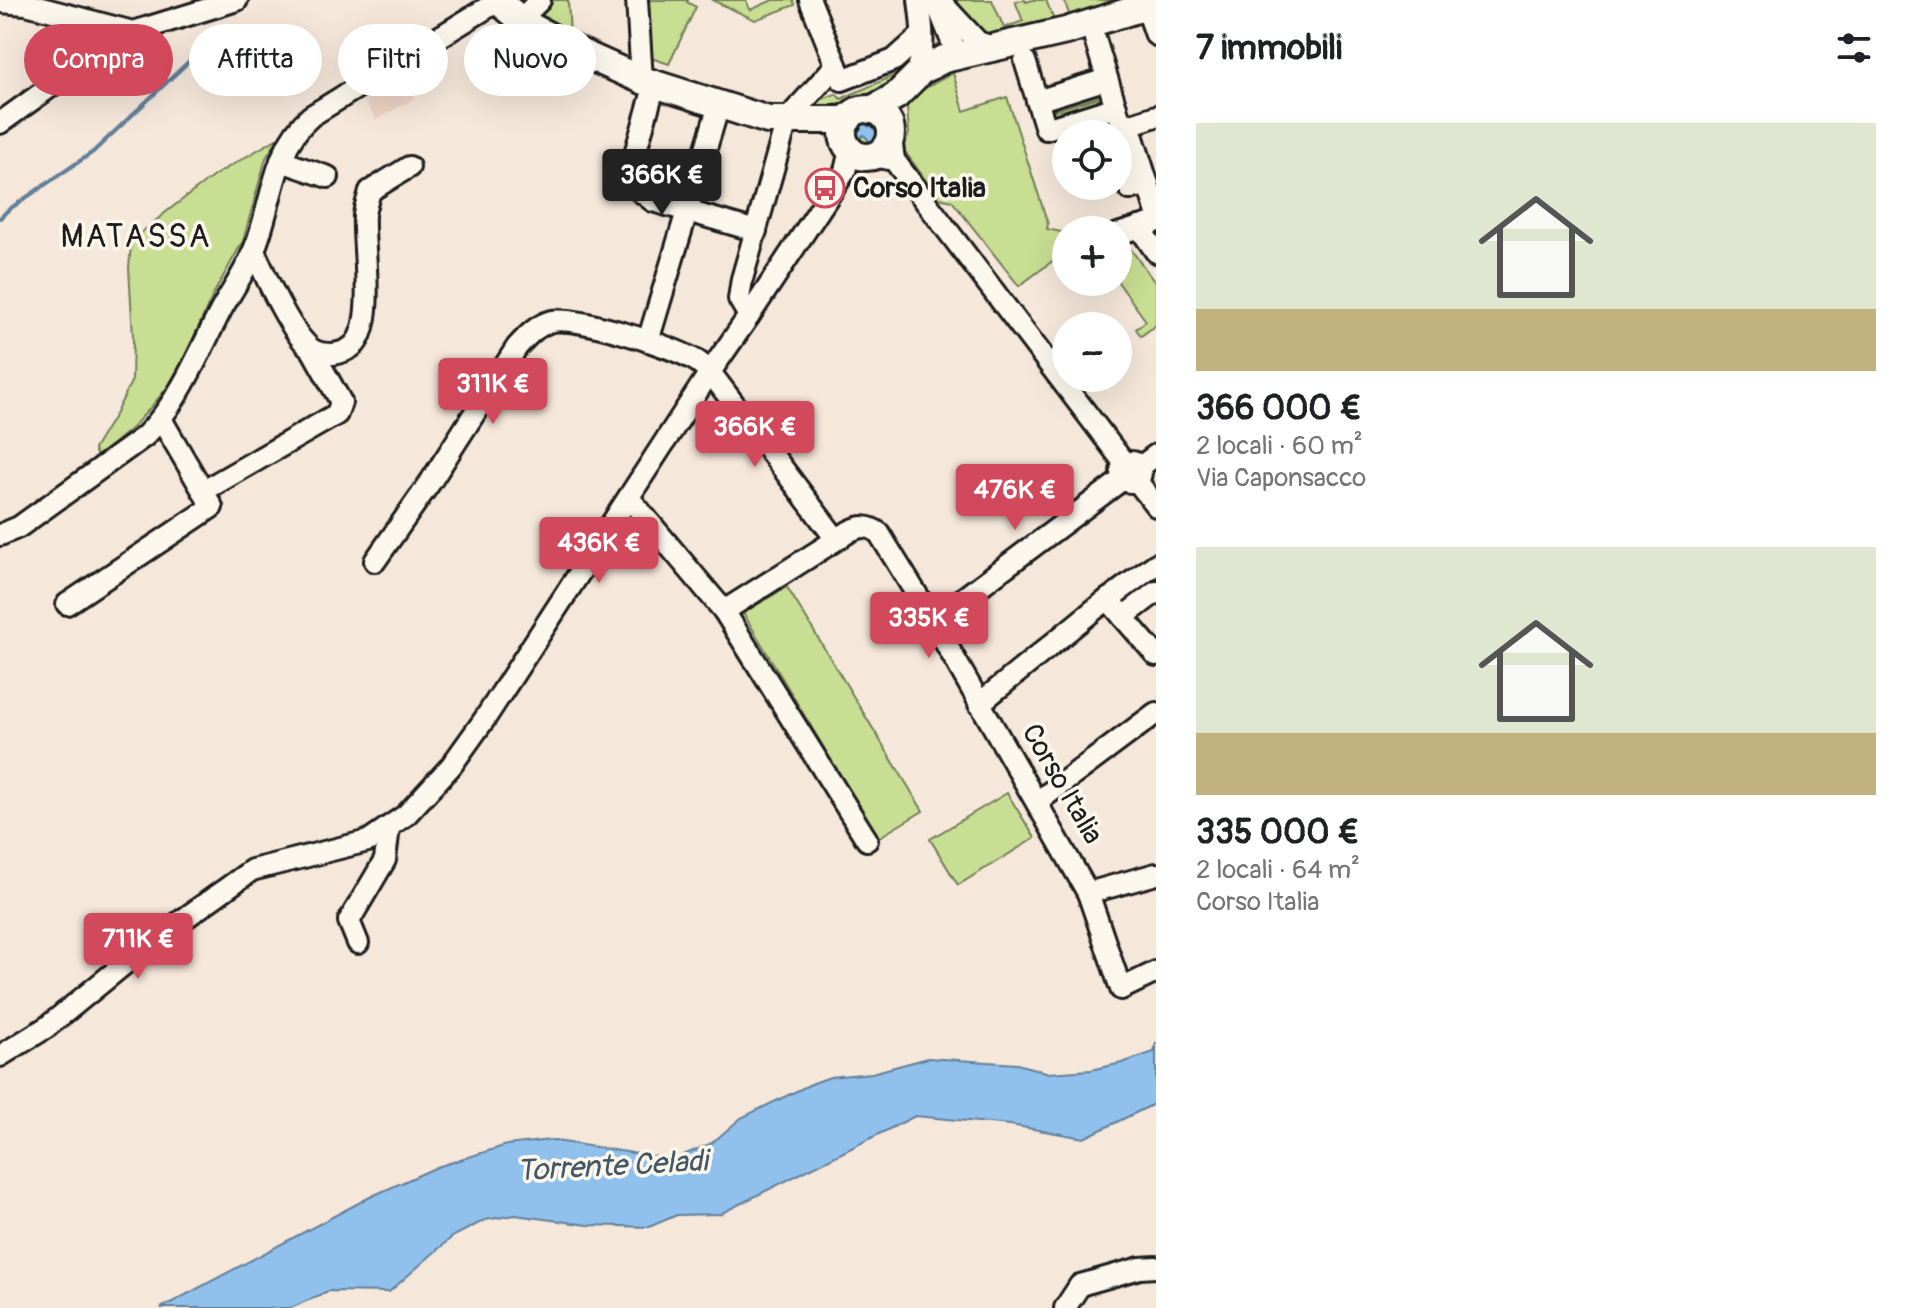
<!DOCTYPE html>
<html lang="it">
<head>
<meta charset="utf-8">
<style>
  :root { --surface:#fff; --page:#f6f6f6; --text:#202124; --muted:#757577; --accent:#d1495b }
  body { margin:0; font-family:Pangolin,sans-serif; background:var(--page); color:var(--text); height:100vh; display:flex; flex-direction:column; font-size:30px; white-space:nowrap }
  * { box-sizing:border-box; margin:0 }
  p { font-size:26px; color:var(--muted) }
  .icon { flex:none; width:44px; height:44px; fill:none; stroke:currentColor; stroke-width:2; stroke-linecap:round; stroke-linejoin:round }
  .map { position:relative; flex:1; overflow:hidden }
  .drawer { display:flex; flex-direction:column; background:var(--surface); width:760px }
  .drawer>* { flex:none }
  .guide { position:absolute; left:24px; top:24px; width:760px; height:72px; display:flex; gap:16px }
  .buttons { position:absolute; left:1052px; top:120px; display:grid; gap:16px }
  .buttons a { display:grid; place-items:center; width:80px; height:80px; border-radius:50%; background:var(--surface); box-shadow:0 8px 32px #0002; font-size:40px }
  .price { position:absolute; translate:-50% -68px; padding:0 18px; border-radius:8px; background:var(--accent); color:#fff; font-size:26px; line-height:52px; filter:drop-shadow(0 2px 4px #0008) }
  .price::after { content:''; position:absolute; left:50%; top:48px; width:24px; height:18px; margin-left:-12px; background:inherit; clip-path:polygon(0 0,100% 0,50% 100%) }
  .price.active { background:#222; color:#fff }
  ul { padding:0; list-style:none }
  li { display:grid; align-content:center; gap:16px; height:424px; padding:0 40px }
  li span { display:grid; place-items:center; height:248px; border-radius:0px; color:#555 }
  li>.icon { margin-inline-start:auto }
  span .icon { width:144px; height:144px; fill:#fffc; stroke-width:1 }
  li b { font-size:34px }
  h2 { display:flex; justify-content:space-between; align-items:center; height:96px; padding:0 40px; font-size:34px }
  .tag { padding:0 28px; border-radius:36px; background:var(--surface); box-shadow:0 8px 32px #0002; font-size:28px; line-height:72px }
  .tag.active { background:var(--accent); color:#fff }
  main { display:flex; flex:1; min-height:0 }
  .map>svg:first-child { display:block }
  .built { fill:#edd3c4 }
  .green { fill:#c8de93; stroke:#727d58; stroke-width:2 }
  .water { fill:#90c1ec; stroke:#627f99; stroke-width:2 }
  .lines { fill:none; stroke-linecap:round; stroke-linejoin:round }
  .stream { stroke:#627f99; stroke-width:4 }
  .minor-casing { stroke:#1c1c1c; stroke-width:26 }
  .major-casing { stroke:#1c1c1c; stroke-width:32 }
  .minor { stroke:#fbf7ec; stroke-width:20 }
  .major { stroke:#fbf7ec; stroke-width:26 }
  .labels { text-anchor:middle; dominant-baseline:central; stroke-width:7; stroke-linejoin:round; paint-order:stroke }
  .poi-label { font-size:28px; font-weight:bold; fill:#1c1c1c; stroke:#fbf7ec; text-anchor:start }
  .street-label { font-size:28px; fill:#1c1c1c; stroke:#fbf7ec }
  .water-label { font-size:30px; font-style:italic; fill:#455665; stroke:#fbf7ec }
  .quarter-label { font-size:32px; letter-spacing:2px; fill:#1c1c1c; stroke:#fbf7ec }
</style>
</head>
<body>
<main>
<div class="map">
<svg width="1156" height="1308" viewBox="0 0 1156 1308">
  <rect width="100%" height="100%" fill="#f5e7da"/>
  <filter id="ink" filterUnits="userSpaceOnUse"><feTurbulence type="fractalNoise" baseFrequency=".0125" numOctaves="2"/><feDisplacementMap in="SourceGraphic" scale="16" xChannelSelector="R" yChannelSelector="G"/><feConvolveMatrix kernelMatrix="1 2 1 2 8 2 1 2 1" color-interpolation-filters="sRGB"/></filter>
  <g filter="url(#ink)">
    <polygon class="built" points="403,77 415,98 376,120 364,100"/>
    <g class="green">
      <polygon points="546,0 568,0 570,35 534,15"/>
      <polygon points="648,0 688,0 687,2 696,7 669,64 651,58"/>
      <polygon points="712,0 746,0 750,10 773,0 793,0 795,5 755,20"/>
      <polygon points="952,0 992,0 1004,28 1023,21 1015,1 1025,0 1026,2 1033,0 1046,0 1055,23 995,36 989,33 989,37 982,33"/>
      <polygon points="1064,0 1128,0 1071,19"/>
      <polygon points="919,46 916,63 877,96 822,107 813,105 816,101 836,94 841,99 900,73 898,63"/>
      <polygon points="953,73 964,111 1007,97 1048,224 1047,229 1066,233 1066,251 1019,286 952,201 939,198 903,149 909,133 907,106 917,93"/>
      <polygon points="1098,97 1100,103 1051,118 1049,112"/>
      <path d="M 857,117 L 881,119 C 904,151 851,171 847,132 Z"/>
      <polygon points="278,138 266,158 243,241 214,293 181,365 167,388 151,407 132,428 97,457 94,449 116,413 132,380 133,336 129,268 131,244 136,237 166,212 215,175"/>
      <polygon points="1122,237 1156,284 1156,325 1141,336 1136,329 1146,321 1118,282 1118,240"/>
      <polygon points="787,587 923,811 878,838 743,613"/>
      <polygon points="1007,793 1035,838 958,885 930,839"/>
    </g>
    <g class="water">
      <polygon points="862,119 869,127 871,125 879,133 882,130 888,136 882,141 878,137 871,143 864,135 859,139 851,129"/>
      <polygon points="1156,1043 1156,1103 1084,1138 1010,1125 915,1116 720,1214 677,1215 649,1227 588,1225 515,1215 485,1220 452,1237 389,1292 328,1291 291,1308 161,1308 370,1197 437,1167 507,1145 550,1140 665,1158 679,1157 712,1143 741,1118 811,1084 830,1077 872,1073 928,1058 1017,1064 1049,1073 1091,1070 1122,1063 1154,1052"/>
    </g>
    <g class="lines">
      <polyline class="stream" points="0,218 8,210 93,152 203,48"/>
      <g class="minor-casing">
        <g id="minor">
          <polyline points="637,0 642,80"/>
          <polyline points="810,0 842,80 894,60 922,35"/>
          <polyline points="939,0 978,42 992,47"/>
          <polyline points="0,2 26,4 133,32 237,0"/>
          <polyline points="937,4 954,47 951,56"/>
          <polyline points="1146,6 1156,35"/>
          <polyline points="520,20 540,0"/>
          <polyline points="1095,39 1122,127 1156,116"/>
          <polyline points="1025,61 1046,129 1116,107"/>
          <path d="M 914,77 C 927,54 922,25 919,0"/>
          <polyline points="655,84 632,164 632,179 635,187 653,201 756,231"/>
          <polyline points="1037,101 1107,79"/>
          <polyline points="0,123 100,51 133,32"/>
          <polyline points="1129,125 1156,210"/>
          <polyline points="891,137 894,160"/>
          <polyline points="1118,151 1130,189 1148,184"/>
          <polyline points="873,156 894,160"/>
          <polyline points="894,160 1125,464"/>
          <polyline points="281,161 328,177"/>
          <polyline points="1139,227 1156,252"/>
          <polyline points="1118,234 1156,222"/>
          <path d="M 254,251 C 266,277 289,330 310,348 C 316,353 325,354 333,354 C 341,353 350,349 355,344 C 376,319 362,246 364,215 C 365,207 368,199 370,191 L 409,167"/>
          <polyline points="749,316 739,299 742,279 787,120 836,65"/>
          <polyline points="648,341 719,105"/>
          <polyline points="161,419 203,491"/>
          <circle cx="1131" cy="472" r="10"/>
          <polyline points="1140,467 1156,455"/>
          <polyline points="1137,481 1156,506"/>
          <polyline points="629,498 724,611 867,840"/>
          <path d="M 0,535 L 19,527 L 145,436 C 181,400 198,354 221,310 C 232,290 246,271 254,250 C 273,205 272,149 311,116 L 498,1"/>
          <path d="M 375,561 L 431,481 L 517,347 C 527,336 537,325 552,321 C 578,316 671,346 695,360 C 701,363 705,368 710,372 L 836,539"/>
          <polyline points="1108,599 1123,617 1156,592"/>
          <polyline points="67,604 212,507 203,491 337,414 341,402 312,350"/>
          <path d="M 724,611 L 850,531 C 861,526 868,525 879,533 L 933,621 L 1088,893 L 1121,989 L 1156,972"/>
          <polyline points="1123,617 1156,655"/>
          <polyline points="933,621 1123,479"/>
          <polyline points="979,704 1095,609 1156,564"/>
          <polyline points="1037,802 1156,713"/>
          <polyline points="1088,893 1156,874"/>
          <polyline points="358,943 349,921 385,860 389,827"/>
          <polyline points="0,1056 47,1027 149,944 252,870 368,841 406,815 451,766 484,720 710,372 749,316 845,171 850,150"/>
          <polyline points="1065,1308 1080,1285 1140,1268 1156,1267"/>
        </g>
      </g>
      <g class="major-casing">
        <g id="major">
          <polyline points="497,0 526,24 575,50 642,80 768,120 848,120"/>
          <circle cx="867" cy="133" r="24"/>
          <polyline points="871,110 896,96 921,71 944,59 1066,31 1156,3"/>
        </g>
      </g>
      <use href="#minor" class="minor"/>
      <use href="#major" class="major"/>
    </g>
  </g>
  <defs>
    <g id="bus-ring" transform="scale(2)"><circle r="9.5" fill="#fbf7ec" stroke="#d1495b" stroke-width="1.5"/><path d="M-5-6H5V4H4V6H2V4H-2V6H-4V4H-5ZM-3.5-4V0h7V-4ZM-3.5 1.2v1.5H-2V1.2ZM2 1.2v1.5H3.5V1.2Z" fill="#d1495b"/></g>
  </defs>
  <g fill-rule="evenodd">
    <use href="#bus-ring" x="825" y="188"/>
  </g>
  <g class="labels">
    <g class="poi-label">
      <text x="853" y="188">Corso Italia</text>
    </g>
    <g class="street-label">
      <text transform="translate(1062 784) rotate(60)">Corso Italia</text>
    </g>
    <g class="water-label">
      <text transform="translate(612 1166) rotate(-3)">Torrente Celadi</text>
    </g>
    <g class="quarter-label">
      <text x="136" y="237">MATASSA</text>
    </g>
  </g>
</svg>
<div class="buttons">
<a><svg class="icon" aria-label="locate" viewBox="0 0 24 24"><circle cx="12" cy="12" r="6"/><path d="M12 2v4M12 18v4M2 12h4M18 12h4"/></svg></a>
<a>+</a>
<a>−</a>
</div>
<b class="price active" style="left:662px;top:217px">366K €</b>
<b class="price" style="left:493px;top:426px">311K €</b>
<b class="price" style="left:755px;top:469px">366K €</b>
<b class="price" style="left:1015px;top:532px">476K €</b>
<b class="price" style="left:599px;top:585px">436K €</b>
<b class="price" style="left:929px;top:660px">335K €</b>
<b class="price" style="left:138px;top:981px">711K €</b>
<div class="guide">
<a class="tag active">Compra</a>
<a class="tag">Affitta</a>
<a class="tag">Filtri</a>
<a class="tag">Nuovo</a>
</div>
</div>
<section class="drawer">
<h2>7 immobili<svg class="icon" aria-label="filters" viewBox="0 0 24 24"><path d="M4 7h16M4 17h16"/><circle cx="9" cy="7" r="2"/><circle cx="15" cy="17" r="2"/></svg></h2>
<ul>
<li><span style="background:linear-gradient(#dfe7d0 75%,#c2b280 0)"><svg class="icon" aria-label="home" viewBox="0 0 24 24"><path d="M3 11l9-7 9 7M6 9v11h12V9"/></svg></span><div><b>366 000 €</b><p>2 locali · 60 m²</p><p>Via Caponsacco</p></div></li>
<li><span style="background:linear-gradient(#dfe7d0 75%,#c2b280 0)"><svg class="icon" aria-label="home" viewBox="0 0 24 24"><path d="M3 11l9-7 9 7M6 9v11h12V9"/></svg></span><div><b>335 000 €</b><p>2 locali · 64 m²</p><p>Corso Italia</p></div></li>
</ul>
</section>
</main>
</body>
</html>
